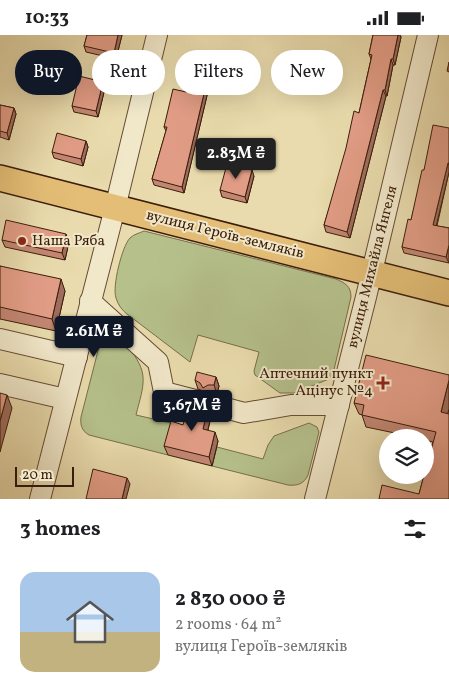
<!DOCTYPE html>
<html lang="en">
<head>
<meta charset="utf-8">
<style>
  :root { --surface:#fff; --page:#f6f6f6; --text:#202124; --muted:#757577; --line:#e0e0e0; --accent:#111827 }
  body { margin:0; font-family:Vollkorn,serif; background:var(--page); color:var(--text); height:100vh; display:flex; flex-direction:column; font-size:19px; white-space:nowrap }
  * { box-sizing:border-box; margin:0 }
  p { font-size:16px; color:var(--muted) }
  .icon { flex:none; width:28px; height:28px; fill:none; stroke:currentColor; stroke-width:2; stroke-linecap:round; stroke-linejoin:round }
  .map { position:relative; height:464px; overflow:hidden }
  .sheet { display:flex; flex-direction:column; background:var(--surface); flex:1 }
  .sheet>* { flex:none }
  .top-card { position:absolute; left:15px; top:15px; width:420px; height:45px; display:flex; gap:10px }
  .tools { position:absolute; left:379px; top:394px; display:grid; gap:10px }
  .tools a { display:grid; place-items:center; width:55px; height:55px; border-radius:50%; background:var(--surface); box-shadow:0 5px 20px #0002; font-size:25px }
  .scale { position:absolute; left:15px; bottom:12px; width:59px; box-sizing:border-box; padding-left:5px; border:2px solid #3b1d0b; border-top:0; font-size:14px; line-height:18px; white-space:nowrap; color:#3b1d0b; -webkit-text-stroke:4px #f1e8ca; paint-order:stroke }
  .price { position:absolute; translate:-50% -42px; padding:0 11px; border-radius:5px; background:var(--accent); color:#fff; font-size:16px; line-height:32px; filter:drop-shadow(0 1px 2px #0008) }
  .price::after { content:''; position:absolute; left:50%; top:30px; width:15px; height:11px; margin-left:-8px; background:inherit; clip-path:polygon(0 0,100% 0,50% 100%) }
  .price.on { background:#222; color:#fff }
  ul { padding:0; list-style:none }
  li { display:flex; align-items:center; gap:15px; height:125px; padding:0 20px }
  li+li { border-top:1px solid var(--line) }
  li span { display:grid; place-items:center; flex:none; width:140px; height:100px; border-radius:15px; color:#555 }
  li>.icon { margin-inline-start:auto }
  span .icon { width:60px; height:60px; fill:#fffc; stroke-width:1 }
  li b { font-size:21px }
  h2 { display:flex; justify-content:space-between; align-items:center; height:60px; padding:0 20px; font-size:21px }
  .chip { padding:0 18px; border-radius:22px; background:var(--surface); box-shadow:0 5px 20px #0002; font-size:18px; line-height:45px }
  .chip.on { background:var(--accent); color:#fff }
  .status { display:flex; justify-content:space-between; align-items:center; height:35px; padding:0 25px; background:var(--surface); direction:ltr }
  .status svg { height:14px; fill:currentColor }
  .map>svg:first-child { display:block }
  .green { fill:#b5c08b; stroke:#786e4b }
  .lines { fill:none; stroke-linecap:round; stroke-linejoin:round }
  .minor-casing { stroke:#664c34; stroke-width:22 }
  .major-casing { stroke:#3b1d0b; stroke-width:28 }
  .minor { stroke:#f1e8ca; stroke-width:20 }
  .major { stroke:#e4be76; stroke-width:25 }
  .wall { fill:#c28672; stroke:#3b1d0b }
  .shaded-wall { fill:#9e6d5d; stroke:#3b1d0b }
  .building { fill:#e19c85; stroke:#3b1d0b }
  .poi-dot { fill:#8f2418; stroke:#f1e8ca; stroke-width:2 }
  .labels { text-anchor:middle; dominant-baseline:central; stroke-width:4; stroke-linejoin:round; paint-order:stroke }
  .street-label { font-size:15px; fill:#3b1d0b; stroke:#f1e8ca }
  .poi-label { font-size:15px; fill:#3b1d0b; stroke:#f1e8ca; text-anchor:start }
</style>
</head>
<body>
<div class="status"><b>10:33</b><svg viewBox="0 0 49 12"><path d="M0 12V9h3v3zM5 12V6h3v6zM10 12V3h3v9zM15 12V0h3v12zM26 1h20v11H26zM47 4h2v5h-2z"/></svg></div>
<div class="map">
<svg width="449" height="464" viewBox="0 0 449 464">
  <rect width="100%" height="100%" fill="#e9dbad"/>
  <filter id="stains"><feTurbulence type="fractalNoise" baseFrequency=".004" numOctaves="4"/><feColorMatrix values="0 0 0 0 .2 0 0 0 0 .09 0 0 0 0 .02 0 0 0 .5 -.17"/></filter>
  <radialGradient id="worn" r=".72"><stop offset=".6" stop-color="#630" stop-opacity="0"/><stop offset="1" stop-color="#630" stop-opacity=".3"/></radialGradient>
  <g class="green">
    <path d="M 144,196 L 336,244 C 345,248 351,251 351,262 L 333,339 L 329,344 L 294,358 L 280,358 L 255,340 L 254,336 L 259,317 L 198,300 L 190,327 L 127,279 C 122,275 118,270 116,263 C 112,252 122,211 130,203 C 134,199 140,198 144,196 Z"/>
    <path d="M 110,296 C 118,299 122,305 127,311 C 150,338 144,348 136,380 L 175,389 L 168,420 L 89,400 C 82,396 80,390 81,382 L 101,304 L 103,300 Z"/>
    <path d="M 309,388 L 317,392 L 319,397 L 308,440 C 304,449 297,451 288,450 L 212,431 L 217,412 L 263,424 L 268,410 L 274,401 Z"/>
  </g>
  <g class="lines">
    <g class="minor-casing">
      <g id="minor">
        <polyline points="90,266 158,327 164,357 195,365"/>
        <polyline points="0,304 77,322"/>
        <polyline points="0,349 65,364"/>
        <polyline points="214,370 244,378 291,370 339,370"/>
        <polyline points="40,464 115,173 157,0"/>
        <polyline points="315,464 366,262 428,0"/>
      </g>
    </g>
    <g class="major-casing">
      <polyline id="major" points="0,143 449,258"/>
    </g>
    <use href="#minor" class="minor"/>
    <use href="#major" class="major"/>
  </g>
  <g class="wall">
    <polygon points="87,0 122,0 116,24 86,17 84,11"/>
    <polygon points="373,0 400,0 401,2 395,30 393,30 387,61 386,61 350,203 326,197 324,190 359,78 371,24 369,19"/>
    <polygon points="229,34 224,55 209,52 184,158 154,150 152,144 166,96 164,92 186,57"/>
    <polygon points="105,53 98,82 74,77 72,71"/>
    <polygon points="0,70 14,73 16,79 9,105 0,102"/>
    <polygon points="449,93 449,137 437,191 449,193 449,228 404,218 402,212 411,185 424,135"/>
    <polygon points="86,106 88,112 83,131 54,123 52,117"/>
    <polygon points="254,141 247,168 222,162 220,155"/>
    <polygon points="2,205 69,207 65,225 5,212"/>
    <polygon points="0,231 65,256 56,296 0,284"/>
    <polygon points="449,340 449,374 448,379 419,459 433,407 425,405 425,402 414,402 366,392 362,380 359,379 354,368"/>
    <polygon points="216,342 219,351 217,359 211,358 206,361 203,356 198,354 195,345"/>
    <polygon points="211,382 208,395 218,406 212,431 168,420 164,411"/>
  </g>
  <g class="shaded-wall">
    <polygon points="118,0 122,0 116,24 114,18"/>
    <polygon points="398,0 400,0 401,2 395,30 393,24"/>
    <polygon points="391,24 393,30 387,61 385,55"/>
    <polygon points="227,28 229,34 224,55 222,49"/>
    <polygon points="207,46 209,52 184,158 182,152"/>
    <polygon points="103,47 105,53 98,82 96,76"/>
    <polygon points="383,55 386,61 350,203 347,197"/>
    <polygon points="14,73 16,79 9,105 7,98"/>
    <polygon points="86,106 88,112 83,131 81,124"/>
    <polygon points="448,128 449,131 449,137 435,196 433,190"/>
    <polygon points="252,135 254,141 247,168 245,162"/>
    <polygon points="66,199 69,207 65,225 62,218"/>
    <polygon points="449,210 449,228 446,222"/>
    <polygon points="61,244 65,256 56,296 52,284"/>
    <polygon points="216,342 219,351 217,359 214,350"/>
    <polygon points="449,345 449,374 445,388 441,377"/>
    <polygon points="7,360 12,373 0,417 0,386"/>
    <polygon points="208,373 211,382 206,402 203,394"/>
    <polygon points="215,397 218,406 212,431 209,422"/>
    <polygon points="127,443 130,449 126,464 122,464"/>
  </g>
  <g class="building">
    <polygon points="87,0 118,0 114,18 84,11"/>
    <polygon points="373,0 398,0 393,24 391,24 385,55 383,55 347,197 324,190 346,113 354,76 359,78 372,20 369,19"/>
    <polygon points="194,20 227,28 222,49 207,46 182,152 152,144 167,92 164,92 173,54 186,57"/>
    <polygon points="449,27 449,37 447,36"/>
    <polygon points="79,41 103,47 96,76 72,71"/>
    <polygon points="0,70 14,73 7,98 0,96"/>
    <polygon points="433,90 449,93 449,128 448,128 433,190 449,193 449,210 446,222 402,212 408,184 411,185 422,135 424,135"/>
    <polygon points="57,98 86,106 81,124 52,117"/>
    <polygon points="227,129 252,135 245,162 220,155"/>
    <polygon points="6,185 66,199 62,218 2,205"/>
    <polygon points="0,231 61,244 52,284 0,272"/>
    <polygon points="366,320 449,340 449,345 441,377 449,379 449,464 379,464 382,450 419,459 424,440 425,440 425,437 436,397 362,380 364,370 354,368"/>
    <polygon points="197,337 216,342 214,350 208,350 203,353 200,348 195,345"/>
    <polygon points="0,358 7,360 0,386"/>
    <polygon points="200,365 203,370 208,373 203,394 215,397 209,422 164,411 171,386 183,390 189,368 195,368"/>
    <polygon points="93,434 127,443 122,464 86,464"/>
  </g>
  <g class="poi-dot">
    <circle cx="22" cy="206" r="5"/>
    <path d="M380.5 340.5h5v5h5v5h-5v5h-5v-5h-5v-5h5z"/>
  </g>
  <g class="labels">
    <g class="street-label">
      <text transform="translate(225 200) rotate(14)">вулиця Героїв-земляків</text>
      <text transform="translate(373 232) rotate(-76)">вулиця Михайла Янгеля</text>
    </g>
    <g class="poi-label">
      <text x="32" y="206">Наша Ряба</text>
      <text x="373" y="339" text-anchor="end">Аптечний пункт<tspan x="373" dy="17">Ацінус №4</tspan></text>
    </g>
  </g>
  <rect width="100%" height="100%" filter="url(#stains)"/>
  <rect width="100%" height="100%" fill="url(#worn)"/>
</svg>
<div class="tools">
<a><svg class="icon" aria-label="layers" viewBox="0 0 24 24"><path d="M12 4l9 5-9 5-9-5zM3 14l9 5 9-5"/></svg></a>
</div>
<div class="scale">20 m</div>
<b class="price on" style="left:236px;top:145px">2.83M ₴</b>
<b class="price" style="left:94px;top:323px">2.61M ₴</b>
<b class="price" style="left:192px;top:397px">3.67M ₴</b>
<div class="top-card">
<a class="chip on">Buy</a>
<a class="chip">Rent</a>
<a class="chip">Filters</a>
<a class="chip">New</a>
</div>
</div>
<section class="sheet">
<h2>3 homes<svg class="icon" aria-label="filters" viewBox="0 0 24 24"><path d="M4 7h16M4 17h16"/><circle cx="9" cy="7" r="2"/><circle cx="15" cy="17" r="2"/></svg></h2>
<ul>
<li><span style="background:linear-gradient(#a9c7e8 60%,#c2b280 0)"><svg class="icon" aria-label="home" viewBox="0 0 24 24"><path d="M3 11l9-7 9 7M6 9v11h12V9"/></svg></span><div><b>2 830 000 ₴</b><p>2 rooms · 64 m²</p><p>вулиця Героїв-земляків</p></div></li>
</ul>
</section>
</body>
</html>
